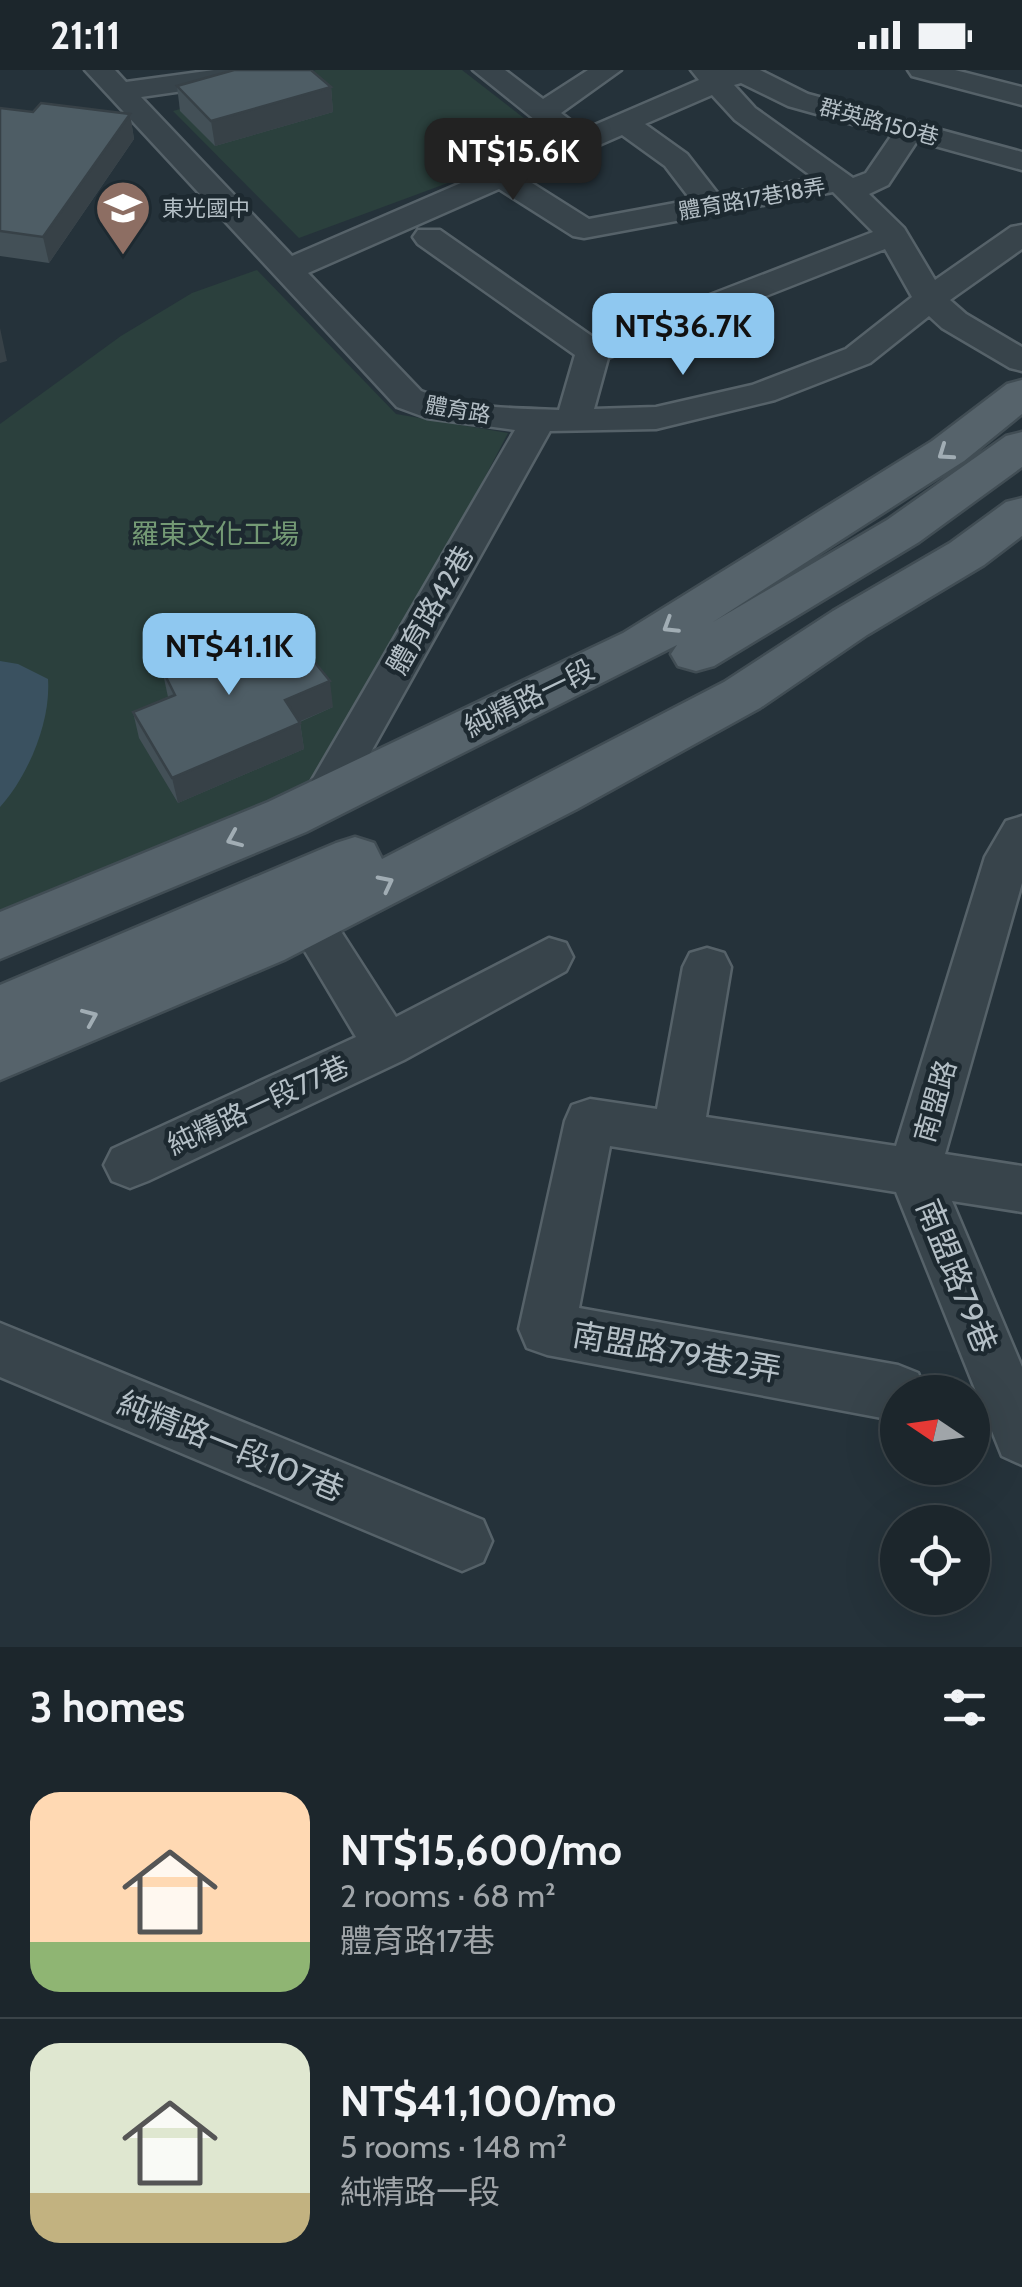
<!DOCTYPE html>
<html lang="en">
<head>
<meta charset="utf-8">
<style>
  :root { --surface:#1c262c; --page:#293238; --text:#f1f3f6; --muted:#a0a5a9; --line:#3a4348; --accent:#8fc8f0 }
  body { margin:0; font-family:Cabin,"Noto Sans TC",sans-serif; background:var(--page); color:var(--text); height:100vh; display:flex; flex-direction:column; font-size:38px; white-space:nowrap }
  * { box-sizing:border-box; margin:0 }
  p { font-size:32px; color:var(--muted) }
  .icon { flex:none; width:55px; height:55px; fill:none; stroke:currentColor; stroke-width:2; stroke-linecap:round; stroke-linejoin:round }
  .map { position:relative; height:1577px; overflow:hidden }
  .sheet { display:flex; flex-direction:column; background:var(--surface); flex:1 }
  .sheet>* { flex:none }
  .needle { width:65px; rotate:283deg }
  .tools { position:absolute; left:880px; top:1305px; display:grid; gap:20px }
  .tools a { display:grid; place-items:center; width:110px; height:110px; border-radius:50%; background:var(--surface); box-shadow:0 10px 40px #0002,0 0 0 2px var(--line); font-size:50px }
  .price { position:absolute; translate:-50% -85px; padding:0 22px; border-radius:20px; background:var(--accent); color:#111; font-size:32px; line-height:65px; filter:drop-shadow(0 2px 5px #0008) }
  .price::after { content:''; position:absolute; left:50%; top:60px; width:30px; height:22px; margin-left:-15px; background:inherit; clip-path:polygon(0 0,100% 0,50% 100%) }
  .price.on { background:#222; color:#fff }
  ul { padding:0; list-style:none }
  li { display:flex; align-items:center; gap:30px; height:250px; padding:0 30px }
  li+li { border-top:2px solid var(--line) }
  li span { display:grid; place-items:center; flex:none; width:280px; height:200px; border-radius:30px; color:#555 }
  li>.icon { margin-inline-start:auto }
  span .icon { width:120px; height:120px; fill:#fffc; stroke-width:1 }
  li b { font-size:42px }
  h2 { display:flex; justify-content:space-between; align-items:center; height:120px; padding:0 30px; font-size:42px }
  .status { display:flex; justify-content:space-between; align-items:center; height:70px; padding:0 50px; background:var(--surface); direction:ltr }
  .status svg { height:28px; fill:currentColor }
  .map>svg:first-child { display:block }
  .green { fill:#2b403d }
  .water { fill:#3a5160 }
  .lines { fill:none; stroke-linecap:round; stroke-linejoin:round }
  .minor-casing { stroke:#566269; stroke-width:5 }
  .major-casing { stroke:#414d54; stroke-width:5 }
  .minor { fill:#38444b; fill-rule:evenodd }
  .major { fill:#56636b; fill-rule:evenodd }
  .wall { fill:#435057 }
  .shaded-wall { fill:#374147 }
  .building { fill:#4e5d65; stroke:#374147; stroke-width:2.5 }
  .oneway { stroke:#a1adb4 }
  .labels { text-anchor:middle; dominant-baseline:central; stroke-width:9; stroke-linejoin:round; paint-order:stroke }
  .far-street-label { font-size:22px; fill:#b4bfc6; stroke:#1d2930 }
  .far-poi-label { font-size:22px; fill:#b4bfc6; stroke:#1d2930; text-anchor:start }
  .park-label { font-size:28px; fill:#749a75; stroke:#1d2930 }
  .street-label { font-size:28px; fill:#b4bfc6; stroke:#1d2930 }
  .near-street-label { font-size:32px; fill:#b4bfc6; stroke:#1d2930 }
</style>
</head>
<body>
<div class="status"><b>21:11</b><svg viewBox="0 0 49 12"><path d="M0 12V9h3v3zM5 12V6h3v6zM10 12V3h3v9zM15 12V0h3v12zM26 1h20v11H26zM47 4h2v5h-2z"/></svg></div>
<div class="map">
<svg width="1022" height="1577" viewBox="0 0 1022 1577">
  <rect width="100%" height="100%" fill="#25323a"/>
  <g class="green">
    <polygon points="316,0 462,0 556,73 299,168 173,41"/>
    <polygon points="257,200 396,344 508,363 363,640 315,716 0,852 0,354 121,266 192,223"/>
  </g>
  <path class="water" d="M 0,591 L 18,594 L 48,609 C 51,652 28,706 0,737 Z"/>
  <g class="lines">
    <g class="minor-casing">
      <g id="minor">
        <path d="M 85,0 L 115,0 L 126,12 L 214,0 L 287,0 L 273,8 L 141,27 L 292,186 L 560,70 L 473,0 L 505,0 L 543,29 L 588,0 L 621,0 L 561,43 L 583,60 L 699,10 L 691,0 L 760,0 L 808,24 L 1022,82 L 1022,100 L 917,71 L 888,115 L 869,124 L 904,158 L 935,210 L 1011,157 L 1022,155 L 1022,179 L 950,230 L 966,244 L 1022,277 L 1022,301 L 1010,298 L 942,258 L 929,246 L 870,293 L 775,330 L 656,359 L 550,361 L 338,741 L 323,746 L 308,741 L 301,729 L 515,360 L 427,348 L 397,337 ZM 741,13 L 788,36 L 892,65 L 866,103 L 853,108 L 755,38 L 734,15 ZM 712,25 L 735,50 L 814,108 L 719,125 L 687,84 L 645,54 ZM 622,65 L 665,96 L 691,130 L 589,149 L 524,108 ZM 499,119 L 573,166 L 584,168 L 833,122 L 873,162 L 596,269 L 440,160 L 418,160 L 413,167 L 418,174 L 575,285 L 559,340 C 515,338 462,339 421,321 L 308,203 ZM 885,179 L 912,227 L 846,279 L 752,315 L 656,337 L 594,339 L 608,288 Z"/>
        <polygon points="908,0 955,0 1022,17 1022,35 912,6"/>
        <polygon points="1022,746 1022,813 945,1084 1022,1096 1022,1142 952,1131 1022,1297 1022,1395 1002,1386 896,1122 610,1076 579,1238 898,1295 918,1303 926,1322 898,1322 898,1351 547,1285 527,1278 519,1259 565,1051 572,1035 590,1029 657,1039 683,897 690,883 707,878 724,883 731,897 706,1047 896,1076 985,787 1006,751"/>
        <polygon points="310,832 326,838 396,947 549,868 566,873 573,887 566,901 404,990 148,1111 130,1118 112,1111 104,1095 112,1079 356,967 287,851 294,838"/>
        <polygon points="0,1253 483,1450 492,1471 483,1492 462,1501 0,1307"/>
      </g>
    </g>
    <g class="major-casing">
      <g id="major">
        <polygon points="1022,310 1022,344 964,391 713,552 887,450 1006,366 1022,362 1022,397 919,472 714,596 696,601 678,596 671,584 677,575 306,762 0,889 0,842 268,732 623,563 932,371 1007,314"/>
        <polygon points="1022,428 1022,466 984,495 867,565 760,638 577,739 284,890 0,1010 0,915 336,773 355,767 374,773 382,789 724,612 833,541 950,473 1006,432"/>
      </g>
    </g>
    <use href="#minor" class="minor"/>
    <use href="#major" class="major"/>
  </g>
  <g class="wall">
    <polygon points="177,16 331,17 333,42 215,76 180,41"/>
    <polygon points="0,38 33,42 130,44 134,69 49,193 0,186"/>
    <polygon points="162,599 333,637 300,652 304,679 178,733 139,668 133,642 168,627"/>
  </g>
  <g class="shaded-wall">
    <polygon points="331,17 333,42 215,76 211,51"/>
    <polygon points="130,44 134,69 49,193 43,167"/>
    <polygon points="0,258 7,291 0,293"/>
    <polygon points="330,611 333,637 289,656 285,630"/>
    <polygon points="300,653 304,679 178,733 172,708"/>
  </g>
  <g class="building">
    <polygon points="234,0 311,0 331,17 211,51 177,16"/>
    <polygon points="41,33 130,44 43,167 0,161 0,38 33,42"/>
    <polygon points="281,551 330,611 285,630 300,653 172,708 133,642 175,625 162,599"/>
  </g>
  <defs><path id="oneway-chevron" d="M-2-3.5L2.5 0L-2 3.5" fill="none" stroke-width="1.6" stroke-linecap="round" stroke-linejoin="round" transform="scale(2.5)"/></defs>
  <g class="oneway">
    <use href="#oneway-chevron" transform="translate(945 383) rotate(145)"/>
    <use href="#oneway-chevron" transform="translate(670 556) rotate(148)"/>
    <use href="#oneway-chevron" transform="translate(234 769) rotate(157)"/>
    <use href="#oneway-chevron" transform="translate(386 813) rotate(-27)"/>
    <use href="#oneway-chevron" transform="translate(90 947) rotate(-23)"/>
  </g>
  <defs>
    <g id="school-pin" transform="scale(2.875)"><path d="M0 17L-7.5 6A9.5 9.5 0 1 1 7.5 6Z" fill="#8d6e63" stroke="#1d2930"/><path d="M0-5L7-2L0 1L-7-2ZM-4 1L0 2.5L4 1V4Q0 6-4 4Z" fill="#fff"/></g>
  </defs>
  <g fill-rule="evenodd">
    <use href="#school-pin" x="123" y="138"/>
  </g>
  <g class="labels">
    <g class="far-street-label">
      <text transform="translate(879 52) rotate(15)">群英路150巷</text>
      <text transform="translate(752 129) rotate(-10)">體育路17巷18弄</text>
      <text transform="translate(458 340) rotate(10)">體育路</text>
    </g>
    <g class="far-poi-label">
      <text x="162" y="138">東光國中</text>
    </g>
    <g class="park-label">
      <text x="215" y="464">羅東文化工場</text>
    </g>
    <g class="street-label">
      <text transform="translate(430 540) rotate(-60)">體育路42巷</text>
      <text transform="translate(529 628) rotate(-26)">純精路一段</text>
      <text transform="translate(935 1031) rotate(-74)">南盟路</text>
      <text transform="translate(258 1035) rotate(-25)">純精路一段77巷</text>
    </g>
    <g class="near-street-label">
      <text transform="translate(957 1206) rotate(68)">南盟路79巷</text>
      <text transform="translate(677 1282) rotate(10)">南盟路79巷2弄</text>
      <text transform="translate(231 1376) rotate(22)">純精路一段107巷</text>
    </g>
  </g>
</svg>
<div class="tools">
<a><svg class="needle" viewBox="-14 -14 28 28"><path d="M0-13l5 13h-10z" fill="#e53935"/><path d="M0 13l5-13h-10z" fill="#a0a5a9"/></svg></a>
<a><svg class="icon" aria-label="locate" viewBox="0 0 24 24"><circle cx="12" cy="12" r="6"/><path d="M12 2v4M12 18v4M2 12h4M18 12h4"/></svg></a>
</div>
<b class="price on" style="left:513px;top:133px">NT$15.6K</b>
<b class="price" style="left:683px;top:308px">NT$36.7K</b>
<b class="price" style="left:229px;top:628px">NT$41.1K</b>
</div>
<section class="sheet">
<h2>3 homes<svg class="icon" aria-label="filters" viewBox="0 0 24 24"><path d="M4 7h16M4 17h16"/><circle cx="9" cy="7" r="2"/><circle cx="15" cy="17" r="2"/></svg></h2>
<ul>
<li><span style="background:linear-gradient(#ffd9b3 75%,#8fb573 0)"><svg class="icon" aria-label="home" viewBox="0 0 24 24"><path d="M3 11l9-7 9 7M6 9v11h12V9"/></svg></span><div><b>NT$15,600/mo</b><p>2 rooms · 68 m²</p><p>體育路17巷</p></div></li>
<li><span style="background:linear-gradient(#dfe7d0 75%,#c2b280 0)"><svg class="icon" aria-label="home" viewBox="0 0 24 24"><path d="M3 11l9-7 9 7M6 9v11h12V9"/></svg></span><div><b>NT$41,100/mo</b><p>5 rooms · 148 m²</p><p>純精路一段</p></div></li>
</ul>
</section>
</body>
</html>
